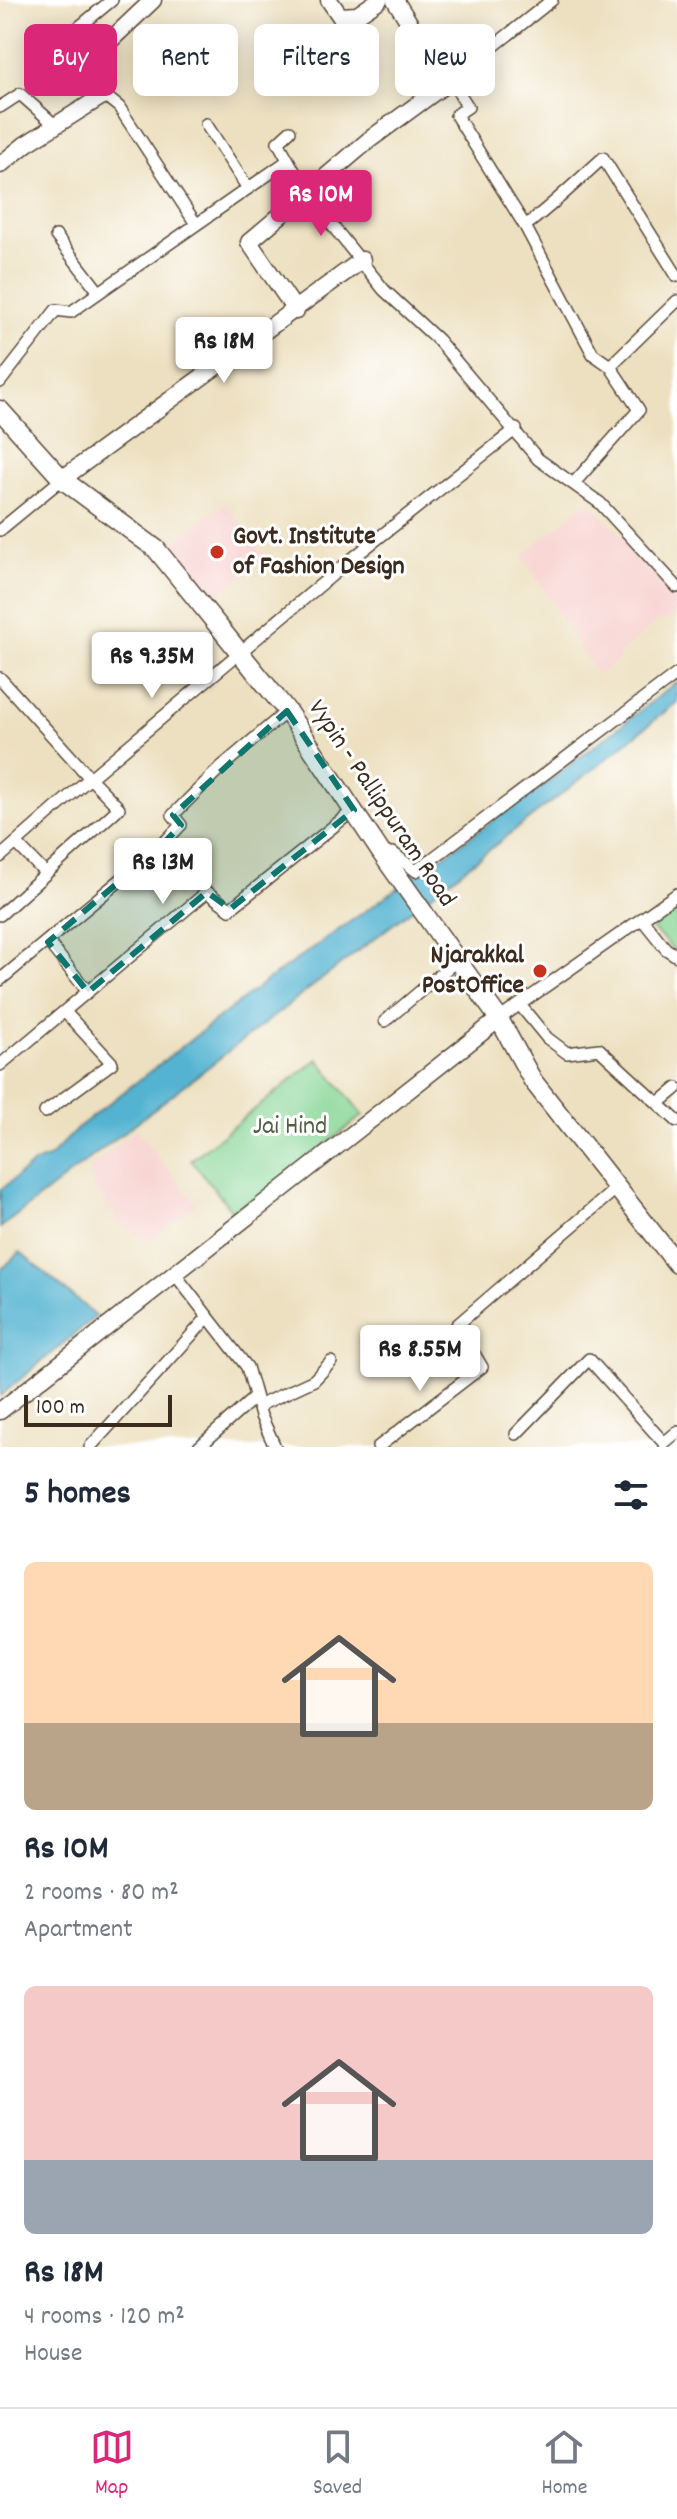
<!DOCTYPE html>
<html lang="en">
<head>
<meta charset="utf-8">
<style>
  :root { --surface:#fff; --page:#f6f6f7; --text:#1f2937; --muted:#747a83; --line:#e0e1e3; --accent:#db2777 }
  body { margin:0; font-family:Dekko,sans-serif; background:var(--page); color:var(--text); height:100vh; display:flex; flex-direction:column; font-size:30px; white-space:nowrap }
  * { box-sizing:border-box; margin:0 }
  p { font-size:26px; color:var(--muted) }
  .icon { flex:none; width:44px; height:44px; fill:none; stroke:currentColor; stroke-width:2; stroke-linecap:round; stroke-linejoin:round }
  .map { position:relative; height:1447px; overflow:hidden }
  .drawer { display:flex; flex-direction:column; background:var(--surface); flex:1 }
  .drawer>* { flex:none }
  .guide { position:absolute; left:24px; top:24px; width:630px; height:72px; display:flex; gap:16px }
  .scale { position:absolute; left:24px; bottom:20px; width:148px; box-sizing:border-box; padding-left:8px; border:4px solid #3b2a1e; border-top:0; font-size:22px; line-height:28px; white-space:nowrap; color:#3b2a1e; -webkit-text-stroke:6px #fff; paint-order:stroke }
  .price { position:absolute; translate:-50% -68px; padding:0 18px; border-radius:8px; background:#fff; color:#222; font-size:26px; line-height:52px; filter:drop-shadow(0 2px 4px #0008) }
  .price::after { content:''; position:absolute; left:50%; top:48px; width:24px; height:18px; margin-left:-12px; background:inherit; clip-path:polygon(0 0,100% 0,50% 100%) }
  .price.current { background:var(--accent); color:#fff }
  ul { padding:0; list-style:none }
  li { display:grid; align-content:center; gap:16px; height:424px; padding:0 24px }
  li span { display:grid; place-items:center; height:248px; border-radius:12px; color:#555 }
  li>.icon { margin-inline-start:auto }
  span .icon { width:144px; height:144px; fill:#fffc; stroke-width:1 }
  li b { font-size:34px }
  h2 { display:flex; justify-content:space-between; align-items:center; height:96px; padding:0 24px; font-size:34px }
  .pill { padding:0 28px; border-radius:12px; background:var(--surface); box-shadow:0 4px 20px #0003; font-size:28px; line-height:72px }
  .pill.current { background:var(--accent); color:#fff }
  .menu { display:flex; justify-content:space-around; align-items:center; height:112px; border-top:2px solid var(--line); background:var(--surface); font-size:22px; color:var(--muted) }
  .menu a { display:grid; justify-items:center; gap:4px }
  .menu .current { color:var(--accent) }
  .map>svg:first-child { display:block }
  .built { fill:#f7d0cd }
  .green { fill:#87d695; stroke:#61805a; stroke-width:2 }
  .water { fill:#52b3d1; stroke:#466e78; stroke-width:2 }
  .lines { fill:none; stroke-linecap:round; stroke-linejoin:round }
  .street-casing { stroke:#564536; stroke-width:14 }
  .secondary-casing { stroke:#564536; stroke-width:19 }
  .primary-casing { stroke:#564536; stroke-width:21 }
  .street { stroke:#fff; stroke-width:11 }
  .secondary { stroke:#fff; stroke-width:16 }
  .primary { stroke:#fff; stroke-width:18 }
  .marked { fill:#0f766e; fill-opacity:0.2; stroke:#0f766e; stroke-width:6; stroke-dasharray:16 10; stroke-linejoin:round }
  .poi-dot { fill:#c8321e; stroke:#fff; stroke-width:3 }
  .labels { text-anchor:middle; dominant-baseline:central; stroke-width:6; stroke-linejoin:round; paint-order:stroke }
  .poi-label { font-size:26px; font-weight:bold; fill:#3b2a1e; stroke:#fff; text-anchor:start }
  .street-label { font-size:26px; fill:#3b2a1e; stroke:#fff }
  .park-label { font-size:26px; fill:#525e42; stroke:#fff }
</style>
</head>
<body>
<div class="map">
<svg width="677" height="1447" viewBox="0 0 677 1447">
  <rect width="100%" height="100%" fill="#fff"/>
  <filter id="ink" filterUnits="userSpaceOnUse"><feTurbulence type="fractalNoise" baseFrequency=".0125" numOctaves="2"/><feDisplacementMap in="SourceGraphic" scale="16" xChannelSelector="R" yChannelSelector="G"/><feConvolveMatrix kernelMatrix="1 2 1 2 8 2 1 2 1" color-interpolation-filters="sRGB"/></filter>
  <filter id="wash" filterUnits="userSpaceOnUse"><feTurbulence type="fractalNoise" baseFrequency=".006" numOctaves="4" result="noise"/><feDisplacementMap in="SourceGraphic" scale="32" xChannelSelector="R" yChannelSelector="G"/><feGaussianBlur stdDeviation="1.8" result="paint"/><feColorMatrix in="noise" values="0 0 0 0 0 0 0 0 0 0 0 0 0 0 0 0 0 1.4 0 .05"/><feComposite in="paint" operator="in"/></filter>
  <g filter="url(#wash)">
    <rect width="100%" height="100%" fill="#ede0c0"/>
    <g class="built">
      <polygon points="589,501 677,595 677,612 666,621 659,619 619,654 621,658 597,675 522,555"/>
      <polygon points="225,503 266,558 209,601 167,547"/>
      <polygon points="136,1129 196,1204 148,1241 122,1225 93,1186 89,1168"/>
    </g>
    <g class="green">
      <polygon points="677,900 677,953 646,923"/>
      <polygon points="318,1059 363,1115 236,1216 191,1160"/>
    </g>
    <g class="water">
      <polygon points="677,682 677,702 591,771 0,1228 0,1190 33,1164 50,1157 80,1126 265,982 553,778"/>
      <polygon points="20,1252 96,1316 0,1396 0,1271"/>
    </g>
  </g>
  <g filter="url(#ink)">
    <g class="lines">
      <g class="street-casing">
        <g id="street">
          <polyline points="552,0 451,80 468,107 456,115 525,226 593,354 610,366"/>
          <polyline points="96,54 78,28 112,0"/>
          <polyline points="104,95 119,107 196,224"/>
          <polyline points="0,107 20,94 55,125"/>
          <polyline points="206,124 247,187"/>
          <polyline points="290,131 278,142 307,194 384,290 438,340 538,459 600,503 677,587"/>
          <path d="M 525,226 C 553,205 576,182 603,158 L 677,276"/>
          <polyline points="56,236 99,292"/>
          <polyline points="0,382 56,310 71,312 286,162"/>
          <polyline points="574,483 639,410 610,366 677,301"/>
          <polyline points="0,530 62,479"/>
          <polyline points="0,678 90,778 348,562 516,429"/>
          <polyline points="16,843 45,873"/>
          <polyline points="382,854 393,853 416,871 677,674"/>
          <polyline points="0,857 90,778 119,808 0,915"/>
          <polyline points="642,919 666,949 677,956"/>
          <polyline points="48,942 88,992"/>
          <polyline points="0,980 160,847 181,825 173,815 220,768 287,711"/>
          <polyline points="520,1005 547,1038 567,1053 599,1049 677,1121"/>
          <polyline points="499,1019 677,894"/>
          <polyline points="385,1021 450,966"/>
          <polyline points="0,1065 207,892 230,909 354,810"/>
          <polyline points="659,1103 677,1088"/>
          <polyline points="45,1112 112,1063 65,1012"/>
          <polyline points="174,1273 247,1367 261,1416 275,1447"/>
          <polyline points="258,1406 314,1380 331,1362"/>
          <polyline points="516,1434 589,1359 664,1443 677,1432"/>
          <polyline points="90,1447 208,1317"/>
          <polyline points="199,1447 255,1397"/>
          <polyline points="378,1447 482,1367 457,1325 618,1187"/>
        </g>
      </g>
      <g class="secondary-casing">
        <g id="secondary">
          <polyline points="329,0 340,16 357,15 379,0"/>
          <polyline points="0,165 26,144 104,95 96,54 153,0"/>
          <polyline points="296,311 249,242 369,140 451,80 425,48 395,0"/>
          <polyline points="62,479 362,260"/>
          <polyline points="0,1411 499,1019"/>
        </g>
      </g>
      <g class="primary-casing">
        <polyline id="primary" points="0,410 62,479 156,549 287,711 382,854 499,1019 533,1081 677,1264"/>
      </g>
      <use href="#street" class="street"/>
      <use href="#secondary" class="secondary"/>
      <use href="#primary" class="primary"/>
    </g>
  </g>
  <path class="marked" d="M 287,711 L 354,810 L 230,909 L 207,892 L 88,992 L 48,942 L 160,847 L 181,825 L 173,815 Z"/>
  <g class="poi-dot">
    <circle cx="217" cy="552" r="8"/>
    <circle cx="540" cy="971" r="8"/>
  </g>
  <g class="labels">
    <g class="poi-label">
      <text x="233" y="537">Govt. Institute<tspan x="233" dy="30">of Fashion Design</tspan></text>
      <text x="524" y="956" text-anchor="end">Njarakkal<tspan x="524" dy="30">PostOffice</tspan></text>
    </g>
    <g class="street-label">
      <text transform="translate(381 804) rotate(56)">Vypin - Pallippuram Road</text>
    </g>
    <g class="park-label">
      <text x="290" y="1127">Jai Hind</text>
    </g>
  </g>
</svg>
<div class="scale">100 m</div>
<b class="price current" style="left:321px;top:238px">Rs 10M</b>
<b class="price" style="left:224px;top:385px">Rs 18M</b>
<b class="price" style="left:152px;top:700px">Rs 9.35M</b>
<b class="price" style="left:163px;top:906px">Rs 13M</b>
<b class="price" style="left:420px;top:1393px">Rs 8.55M</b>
<div class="guide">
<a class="pill current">Buy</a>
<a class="pill">Rent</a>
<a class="pill">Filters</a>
<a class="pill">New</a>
</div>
</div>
<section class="drawer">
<h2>5 homes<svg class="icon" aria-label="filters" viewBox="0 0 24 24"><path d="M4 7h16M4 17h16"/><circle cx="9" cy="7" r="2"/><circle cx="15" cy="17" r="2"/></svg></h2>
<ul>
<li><span style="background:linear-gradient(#ffd9b3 65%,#b9a48a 0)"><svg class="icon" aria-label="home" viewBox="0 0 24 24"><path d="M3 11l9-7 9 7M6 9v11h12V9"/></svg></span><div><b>Rs 10M</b><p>2 rooms · 80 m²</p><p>Apartment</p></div></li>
<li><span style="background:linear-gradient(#f6c9c9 70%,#9aa5b1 0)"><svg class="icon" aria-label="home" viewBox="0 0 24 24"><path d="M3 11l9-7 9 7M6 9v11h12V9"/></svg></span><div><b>Rs 18M</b><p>4 rooms · 120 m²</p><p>House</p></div></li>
</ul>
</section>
<nav class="menu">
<a class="current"><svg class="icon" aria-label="map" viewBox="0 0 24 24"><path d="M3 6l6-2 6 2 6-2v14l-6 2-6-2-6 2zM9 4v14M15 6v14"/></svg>Map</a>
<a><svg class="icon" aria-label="saved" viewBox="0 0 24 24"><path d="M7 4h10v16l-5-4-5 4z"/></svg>Saved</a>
<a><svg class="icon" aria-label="home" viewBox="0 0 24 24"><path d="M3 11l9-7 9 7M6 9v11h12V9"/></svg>Home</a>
</nav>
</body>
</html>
